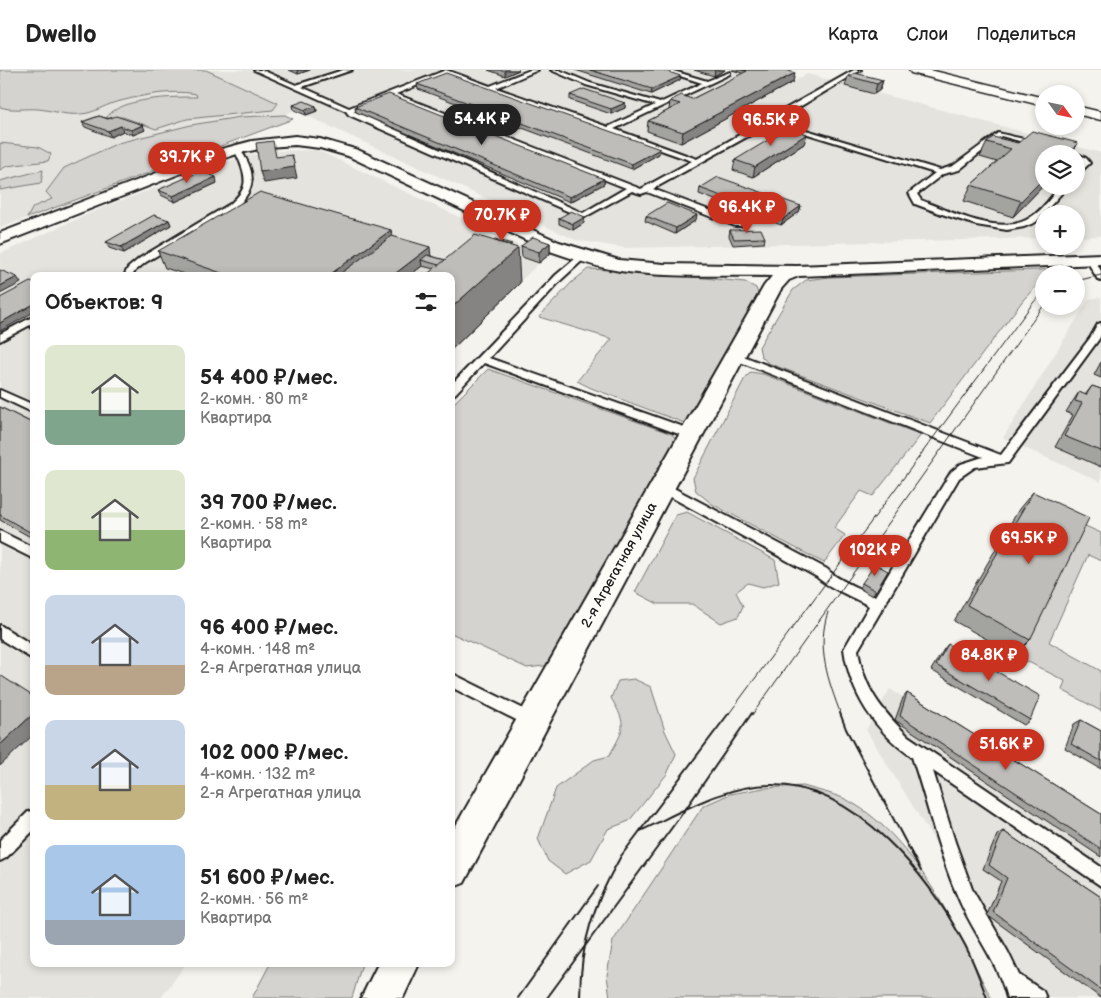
<!DOCTYPE html>
<html lang="ru">
<head>
<meta charset="utf-8">
<style>
  :root { --surface:#fff; --page:#f6f6f6; --text:#222; --muted:#767676; --line:#e0e0e0; --accent:#c8321e }
  body { margin:0; font-family:"Balsamiq Sans",sans-serif; background:var(--page); color:var(--text); height:100vh; display:flex; flex-direction:column; font-size:19px; white-space:nowrap }
  * { box-sizing:border-box; margin:0 }
  p { font-size:16px; color:var(--muted) }
  .icon { flex:none; width:28px; height:28px; fill:none; stroke:currentColor; stroke-width:2; stroke-linecap:round; stroke-linejoin:round }
  .map { position:relative; flex:1; overflow:hidden }
  .panel { position:absolute; left:30px; top:202px; width:425px; height:695px; display:flex; flex-direction:column; background:var(--surface); border-radius:10px; box-shadow:0 2px 8px #0003 }
  .panel>* { flex:none }
  .needle { width:32px; rotate:123deg }
  .controls { position:absolute; left:1035px; top:15px; display:grid; gap:10px }
  .controls a { display:grid; place-items:center; width:50px; height:50px; border-radius:50%; background:var(--surface); box-shadow:0 2px 8px #0003; font-size:25px }
  .price { position:absolute; translate:-50% -42px; padding:0 11px; border-radius:18px; background:var(--accent); color:#fff; font-size:16px; line-height:32px; filter:drop-shadow(0 1px 2px #0008) }
  .price::after { content:''; position:absolute; left:50%; top:30px; width:15px; height:11px; margin-left:-8px; background:inherit; clip-path:polygon(0 0,100% 0,50% 100%) }
  .price.on { background:#222; color:#fff }
  ul { padding:0; list-style:none }
  li { display:flex; align-items:center; gap:15px; height:125px; padding:0 15px }
  li span { display:grid; place-items:center; flex:none; width:140px; height:100px; border-radius:10px; color:#555 }
  li>.icon { margin-inline-start:auto }
  span .icon { width:60px; height:60px; fill:#fffc; stroke-width:1 }
  li b { font-size:21px }
  h2 { display:flex; justify-content:space-between; align-items:center; height:60px; padding:0 15px; font-size:21px }
  header { display:flex; align-items:center; gap:30px; box-sizing:border-box; height:70px; padding:0 25px; background:var(--surface); border-bottom:1px solid var(--line) }
  header strong { font-size:24px }
  nav { display:flex; gap:28px; margin-inline-start:auto; font-size:18px }
  .map>svg:first-child { display:block }
  .built { fill:#e4e3de; fill-rule:evenodd }
  .green { fill:#d4d3cf; stroke:#787876 }
  .lines { fill:none; stroke-linecap:round; stroke-linejoin:round }
  .lane-casing { stroke:#1c1c1c; stroke-width:4 }
  .street-casing { stroke:#1c1c1c; stroke-width:4 }
  .secondary-casing { stroke:#1c1c1c; stroke-width:3 }
  .lane { fill:#fdfcf7; fill-rule:evenodd }
  .street { fill:#fdfcf7; fill-rule:evenodd }
  .secondary { fill:#fdfcf7; fill-rule:evenodd }
  .tram-far1 { stroke:#1c1c1c; stroke-width:1 }
  .tram { stroke:#1c1c1c; stroke-width:2 }
  .wall { fill:#a3a3a0; stroke:#1c1c1c }
  .shaded-wall { fill:#858482; stroke:#1c1c1c }
  .building { fill:#bebdba; stroke:#1c1c1c }
  .labels { text-anchor:middle; dominant-baseline:central; stroke-width:4.5; stroke-linejoin:round; paint-order:stroke }
  .street-label { font-size:14px; fill:#1c1c1c; stroke:#fdfcf7 }
</style>
</head>
<body>
<header>
<strong>Dwello</strong>
<nav><a>Карта</a><a>Слои</a><a>Поделиться</a></nav>
</header>
<div class="map">
<svg width="1101" height="928" viewBox="0 0 1101 928">
  <rect width="100%" height="100%" fill="#f4f3ee"/>
  <filter id="ink" filterUnits="userSpaceOnUse"><feTurbulence type="fractalNoise" baseFrequency=".02" numOctaves="2"/><feDisplacementMap in="SourceGraphic" scale="10" xChannelSelector="R" yChannelSelector="G"/><feConvolveMatrix kernelMatrix="1 2 1 2 8 2 1 2 1" color-interpolation-filters="sRGB"/></filter>
  <g filter="url(#ink)">
    <g class="built">
      <path d="M 0,0 L 745,0 L 793,12 L 807,4 L 1101,83 L 1101,166 L 1076,167 L 1076,144 L 1044,144 L 1044,168 L 625,178 L 576,170 L 294,40 L 285,45 L 293,49 L 0,158 ZM 1044,84 L 1076,84 L 1076,116 L 1044,116 Z"/>
      <polygon points="317,80 516,174 528,181 522,187 539,193 451,279 451,206 34,206 34,894 186,894 161,928 0,928 0,184 106,136 243,86 276,81"/>
      <polygon points="1101,227 1101,412 1003,368 1089,229"/>
      <polygon points="890,619 1101,753 1101,928 1022,928 1017,913 935,772 866,660"/>
    </g>
    <g class="green">
      <path d="M 0,0 L 206,0 L 278,33 L 273,40 L 187,49 L 156,59 L 123,47 L 106,48 C 121,27 173,27 197,27 L 196,24 C 170,19 139,26 113,33 C 104,36 96,41 88,43 C 67,47 58,41 38,39 C 25,38 13,41 0,37 Z"/>
      <polygon points="285,45 293,49 27,148 33,137 52,129 46,122 64,98 118,73 191,55 240,47"/>
      <polygon points="0,73 38,77 51,84 48,91 7,96 0,100"/>
      <polygon points="43,100 41,113 0,120 0,111"/>
      <polygon points="588,199 633,201 745,212 756,218 759,226 687,354 591,318 577,311 612,269 539,247 571,213"/>
      <polygon points="1068,199 1054,204 1044,204 1044,208 1024,229 930,353 768,293 761,286 759,277 793,220 806,210 830,207"/>
      <polygon points="488,299 672,364 677,371 552,595 527,598 451,563 451,336"/>
      <polygon points="751,302 763,304 921,365 873,426 861,421 834,458 845,465 824,493 712,434 696,421 693,408 745,308"/>
      <polygon points="687,442 775,490 779,512 763,517 748,513 736,522 743,536 738,547 721,553 692,534 658,534 635,522 676,445"/>
      <polygon points="1081,454 1101,463 1101,491 1088,485 1049,572 1101,601 1101,641 1062,620 1065,611 1015,585"/>
      <path d="M 634,609 L 651,617 L 665,661 L 676,684 L 667,704 L 629,751 L 608,759 L 591,790 L 565,804 L 548,791 L 538,769 L 556,718 L 594,690 L 609,686 C 624,659 628,656 611,628 L 618,611 Z"/>
      <path d="M 803,716 C 816,720 831,723 843,728 C 914,762 957,861 991,928 L 610,928 L 607,905 L 613,871 L 703,736 L 730,724 L 764,718 Z"/>
      <polygon points="270,894 362,894 352,928 252,928"/>
    </g>
    <g class="lines">
      <g class="lane-casing">
        <g id="lane">
          <path d="M 254,0 L 262,0 L 296,15 L 343,0 L 352,0 L 302,17 L 349,38 L 446,0 L 490,16 L 530,0 L 538,0 L 496,18 L 608,57 L 655,35 L 586,15 L 551,0 L 559,0 L 590,13 L 660,33 L 702,13 L 661,0 L 670,0 L 707,11 L 730,2 L 730,4 L 614,59 L 697,89 L 854,0 L 861,0 L 776,51 L 940,100 L 953,96 L 998,63 L 1040,73 L 1041,74 L 1038,76 L 1001,66 L 959,100 L 943,104 L 917,124 L 921,130 C 950,141 1002,168 1031,147 C 1043,140 1051,127 1060,116 L 1068,116 L 1036,152 L 1024,157 L 1007,160 L 976,155 L 942,144 L 915,134 L 909,123 L 935,103 L 772,53 L 653,119 L 741,152 L 741,156 L 735,156 L 647,122 L 641,124 L 632,121 L 583,148 L 349,45 L 346,41 ZM 446,4 L 692,91 L 641,119 L 396,24 ZM 391,26 L 626,118 L 583,143 L 353,41 Z"/>
          <path d="M 235,78 L 239,78 C 256,101 257,118 236,138 L 146,192 L 135,201 L 132,206 L 124,206 L 128,198 L 140,188 L 230,134 C 246,120 248,112 240,92 C 238,87 235,82 235,78 Z"/>
          <polygon points="1076,83 1086,88 1090,93 1076,106 1076,99 1082,93 1076,88 1076,84 1073,84"/>
          <polygon points="582,183 586,186 585,188 562,209 489,288 695,361 697,364 695,367 687,367 484,293 455,324 451,325 451,315 556,205"/>
          <polygon points="1090,186 1093,187 1101,201 1101,211 1098,210 1086,189"/>
          <polygon points="34,246 34,253 0,271 0,264"/>
          <path d="M 1101,253 L 1101,265 L 1099,269 L 1008,393 L 975,397 L 959,408 L 858,580 C 864,619 881,639 908,666 L 1101,797 L 1101,816 L 933,701 L 955,772 L 972,819 L 1008,882 L 1019,905 L 1043,921 L 1046,928 L 1007,928 C 998,893 975,865 960,832 C 939,785 928,735 912,687 C 875,661 850,624 844,579 L 869,536 C 855,528 827,517 817,507 L 658,420 L 656,417 L 658,414 L 666,414 L 827,499 C 837,510 861,519 875,526 L 951,402 L 961,394 L 983,387 L 730,288 L 730,284 L 738,284 L 1001,385 L 1090,268 L 1098,254 Z"/>
          <polygon points="0,320 34,335 34,343 0,327"/>
          <polygon points="0,461 34,478 34,489 0,472"/>
          <polygon points="0,555 34,576 34,590 0,569"/>
          <polygon points="451,603 538,646 541,651 538,656 533,658 528,656 451,617"/>
          <polygon points="34,740 34,760 6,788 0,791 0,770 28,742"/>
        </g>
      </g>
      <g class="street-casing">
        <g id="street">
          <path d="M 295,66 L 320,69 L 358,80 L 559,172 L 619,190 L 664,194 L 797,196 L 1101,184 L 1101,194 L 799,206 L 789,210 L 781,219 L 464,813 L 451,818 L 451,764 L 764,216 L 772,206 C 722,205 670,208 620,201 C 595,197 570,188 547,180 L 348,86 L 320,78 L 295,75 L 269,77 L 240,83 L 192,99 L 0,174 L 0,163 L 214,81 L 252,71 Z"/>
          <polygon points="378,894 419,894 403,928 361,928"/>
        </g>
      </g>
      <g class="secondary-casing">
        <g id="secondary">
          <polygon points="909,0 930,0 1044,28 1044,36 911,3"/>
          <polygon points="1076,36 1101,42 1101,50 1076,44"/>
        </g>
      </g>
      <use href="#lane" class="lane"/>
      <use href="#street" class="street"/>
      <use href="#secondary" class="secondary"/>
      <g class="tram-far1">
        <polyline points="1076,211 1101,205"/>
        <path d="M 828,542 C 816,578 828,610 841,645"/>
        <polyline points="728,645 1033,233 1044,221"/>
        <polyline points="752,645 1044,235"/>
      </g>
      <g class="tram">
        <polyline points="840,643 846,659 921,801"/>
        <path d="M 640,761 C 681,742 725,715 772,715 C 857,715 929,807 965,875 C 974,892 980,910 987,928"/>
        <polyline points="518,928 598,816"/>
        <polyline points="547,928 687,737 752,643"/>
        <path d="M 580,928 C 580,873 594,833 621,786 L 729,643"/>
      </g>
    </g>
    <g class="wall">
      <polygon points="289,0 310,0 298,4"/>
      <polygon points="488,0 519,0 505,6"/>
      <polygon points="575,0 662,0 680,10 651,24"/>
      <polygon points="694,0 725,0 714,6"/>
      <polygon points="732,0 786,0 793,12 681,73 647,61 648,51 669,40 670,31 692,29 742,4 742,3"/>
      <polygon points="848,6 883,10 880,20 874,24 845,16"/>
      <polygon points="417,14 659,84 632,99 418,19"/>
      <polygon points="570,25 625,33 625,38 611,44 570,30"/>
      <polygon points="293,35 316,36 317,41 306,45 294,40"/>
      <polygon points="355,37 604,109 604,114 570,132 356,42"/>
      <polygon points="99,46 145,60 133,65 123,61 111,67 85,57 82,52"/>
      <polygon points="987,72 1018,73 1078,73 1072,84 1044,84 1044,115 1013,147 964,131 971,115 997,92 980,87"/>
      <polygon points="804,74 753,107 733,100 735,90"/>
      <polygon points="217,113 175,132 161,125 158,120"/>
      <polygon points="700,118 801,136 799,142 781,155 699,124"/>
      <polygon points="646,146 696,150 675,164 645,151"/>
      <polygon points="559,148 584,153 573,160 559,154"/>
      <polygon points="169,150 171,155 124,183 109,178 106,172"/>
      <polygon points="391,160 392,166 431,186 445,190 512,176 520,213 451,280 451,206 434,199 422,196 409,206 190,206 165,198 158,181"/>
      <polygon points="730,160 765,168 764,173 733,175 729,166"/>
      <polygon points="550,173 550,184 539,193 522,187 521,176"/>
      <polygon points="34,255 34,263 29,257"/>
      <polygon points="1101,292 1101,308 1094,305"/>
      <polygon points="1092,316 1101,319 1101,397 1055,377 1073,345 1066,342 1071,334 1079,322 1085,325"/>
      <polygon points="0,337 34,354 34,469 0,450"/>
      <polygon points="1033,422 1030,570 1015,585 954,551 1019,439"/>
      <polygon points="888,501 872,526 859,518 862,513"/>
      <polygon points="948,574 1030,650 1024,655 931,600 944,579"/>
      <polygon points="907,623 1101,744 1101,787 895,650 903,628"/>
      <polygon points="1081,650 1101,661 1101,699 1065,678 1074,654"/>
      <polygon points="1003,761 1101,827 1101,928 987,845 1001,811 983,799 997,765"/>
    </g>
    <g class="shaded-wall">
      <polygon points="297,0 310,0 298,4"/>
      <polygon points="505,0 519,0 505,6"/>
      <polygon points="715,0 725,0 714,6"/>
      <polygon points="795,3 793,12 681,73 683,62"/>
      <polygon points="681,6 680,10 651,24 652,19"/>
      <polygon points="883,10 880,20 874,24 877,14"/>
      <polygon points="625,33 625,38 611,44 611,39"/>
      <polygon points="316,36 317,41 306,45 305,40"/>
      <polygon points="143,55 145,60 133,65 131,60"/>
      <polygon points="121,56 123,61 111,67 108,61"/>
      <polygon points="807,64 804,74 753,107 755,97"/>
      <polygon points="1078,73 1072,84 1067,84"/>
      <polygon points="660,79 659,84 632,99 632,94"/>
      <polygon points="292,85 297,108 264,113 260,102"/>
      <polygon points="216,107 217,113 175,132 173,126"/>
      <polygon points="1044,108 1044,115 1013,147 1021,131"/>
      <polygon points="604,109 604,114 570,132 570,127"/>
      <polygon points="801,136 799,142 781,155 783,149"/>
      <polygon points="697,145 696,150 675,164 676,158"/>
      <polygon points="585,147 584,153 573,160 573,154"/>
      <polygon points="169,150 171,155 124,183 121,177"/>
      <polygon points="391,160 394,177 355,206 328,206"/>
      <polygon points="550,173 550,184 539,193 539,182"/>
      <polygon points="430,177 431,188 421,190 422,196 409,206 392,206"/>
      <polygon points="518,178 520,213 451,280 451,238"/>
      <polygon points="17,207 21,213 0,224 0,216"/>
      <polygon points="34,234 34,242 0,261 0,253"/>
      <polygon points="34,643 34,664 0,696 0,675"/>
    </g>
    <g class="building">
      <polygon points="590,0 662,0 681,6 652,19"/>
      <polygon points="742,0 786,0 795,3 683,62 648,51 680,34 670,31 681,25 692,29 747,1"/>
      <polygon points="446,3 660,79 632,94 417,14"/>
      <polygon points="855,3 883,10 877,14 848,6"/>
      <polygon points="584,19 625,33 611,39 570,25"/>
      <polygon points="389,24 604,109 570,127 355,37"/>
      <polygon points="304,31 316,36 305,40 293,35"/>
      <polygon points="99,46 108,49 116,46 143,55 131,60 121,56 108,61 82,52"/>
      <polygon points="788,58 807,64 755,97 735,90"/>
      <polygon points="1032,61 1078,73 1067,84 1044,84 1044,108 1021,131 971,115 1011,79 987,72 993,67 1018,73"/>
      <polygon points="273,71 276,87 292,85 295,97 260,102 256,73"/>
      <polygon points="201,101 216,107 173,126 158,120"/>
      <polygon points="718,107 801,136 783,149 700,118"/>
      <polygon points="260,122 391,160 328,206 230,206 158,181"/>
      <polygon points="667,133 697,145 676,158 646,146"/>
      <polygon points="571,141 585,147 573,154 559,148"/>
      <polygon points="154,145 169,150 121,177 106,172"/>
      <polygon points="761,159 765,168 734,169 730,160"/>
      <polygon points="475,165 518,178 451,238 451,206 425,206"/>
      <polygon points="392,166 430,177 392,206 337,206"/>
      <polygon points="533,167 550,173 539,182 521,176"/>
      <polygon points="495,169 512,174 510,175 493,170"/>
      <polygon points="427,185 445,190 439,195 421,190"/>
      <polygon points="0,200 17,207 0,216"/>
      <polygon points="30,212 34,213 34,234 0,253 0,228"/>
      <polygon points="34,255 34,259 29,257"/>
      <polygon points="1092,316 1101,319 1101,381 1064,366 1082,333 1075,331 1079,322 1086,325"/>
      <polygon points="0,337 34,354 34,463 33,464 0,445"/>
      <polygon points="1033,422 1089,448 1030,570 967,535"/>
      <polygon points="875,494 888,501 876,521 862,513"/>
      <polygon points="948,574 1040,626 1030,650 936,595"/>
      <polygon points="0,605 34,627 34,643 0,675"/>
      <polygon points="907,623 1101,744 1101,779 900,646"/>
      <polygon points="1081,650 1101,661 1101,691 1071,674"/>
      <polygon points="1003,761 1101,827 1101,920 993,842 1007,808 989,795"/>
    </g>
  </g>
  <g class="labels">
    <g class="street-label">
      <text transform="translate(619 495) rotate(-61)">2-я Агрегатная улица</text>
    </g>
  </g>
</svg>
<div class="controls">
<a><svg class="needle" viewBox="-14 -14 28 28"><path d="M0-13l5 13h-10z" fill="#e53935"/><path d="M0 13l5-13h-10z" fill="#767676"/></svg></a>
<a><svg class="icon" aria-label="layers" viewBox="0 0 24 24"><path d="M12 4l9 5-9 5-9-5zM3 14l9 5 9-5"/></svg></a>
<a>+</a>
<a>−</a>
</div>
<b class="price on" style="left:482px;top:76px">54.4K ₽</b>
<b class="price" style="left:771px;top:77px">96.5K ₽</b>
<b class="price" style="left:187px;top:114px">39.7K ₽</b>
<b class="price" style="left:747px;top:164px">96.4K ₽</b>
<b class="price" style="left:502px;top:172px">70.7K ₽</b>
<b class="price" style="left:1029px;top:495px">69.5K ₽</b>
<b class="price" style="left:875px;top:507px">102K ₽</b>
<b class="price" style="left:989px;top:612px">84.8K ₽</b>
<b class="price" style="left:1006px;top:701px">51.6K ₽</b>
<section class="panel">
<h2>Объектов: 9<svg class="icon" aria-label="filters" viewBox="0 0 24 24"><path d="M4 7h16M4 17h16"/><circle cx="9" cy="7" r="2"/><circle cx="15" cy="17" r="2"/></svg></h2>
<ul>
<li><span style="background:linear-gradient(#dfe7d0 65%,#7fa58c 0)"><svg class="icon" aria-label="home" viewBox="0 0 24 24"><path d="M3 11l9-7 9 7M6 9v11h12V9"/></svg></span><div><b>54 400 ₽/мес.</b><p>2-комн. · 80 m²</p><p>Квартира</p></div></li>
<li><span style="background:linear-gradient(#dfe7d0 60%,#8fb573 0)"><svg class="icon" aria-label="home" viewBox="0 0 24 24"><path d="M3 11l9-7 9 7M6 9v11h12V9"/></svg></span><div><b>39 700 ₽/мес.</b><p>2-комн. · 58 m²</p><p>Квартира</p></div></li>
<li><span style="background:linear-gradient(#c9d6e8 70%,#b9a48a 0)"><svg class="icon" aria-label="home" viewBox="0 0 24 24"><path d="M3 11l9-7 9 7M6 9v11h12V9"/></svg></span><div><b>96 400 ₽/мес.</b><p>4-комн. · 148 m²</p><p>2-я Агрегатная улица</p></div></li>
<li><span style="background:linear-gradient(#c9d6e8 65%,#c2b280 0)"><svg class="icon" aria-label="home" viewBox="0 0 24 24"><path d="M3 11l9-7 9 7M6 9v11h12V9"/></svg></span><div><b>102 000 ₽/мес.</b><p>4-комн. · 132 m²</p><p>2-я Агрегатная улица</p></div></li>
<li><span style="background:linear-gradient(#a9c7e8 75%,#9aa5b1 0)"><svg class="icon" aria-label="home" viewBox="0 0 24 24"><path d="M3 11l9-7 9 7M6 9v11h12V9"/></svg></span><div><b>51 600 ₽/мес.</b><p>2-комн. · 56 m²</p><p>Квартира</p></div></li>
</ul>
</section>
</div>
</body>
</html>
